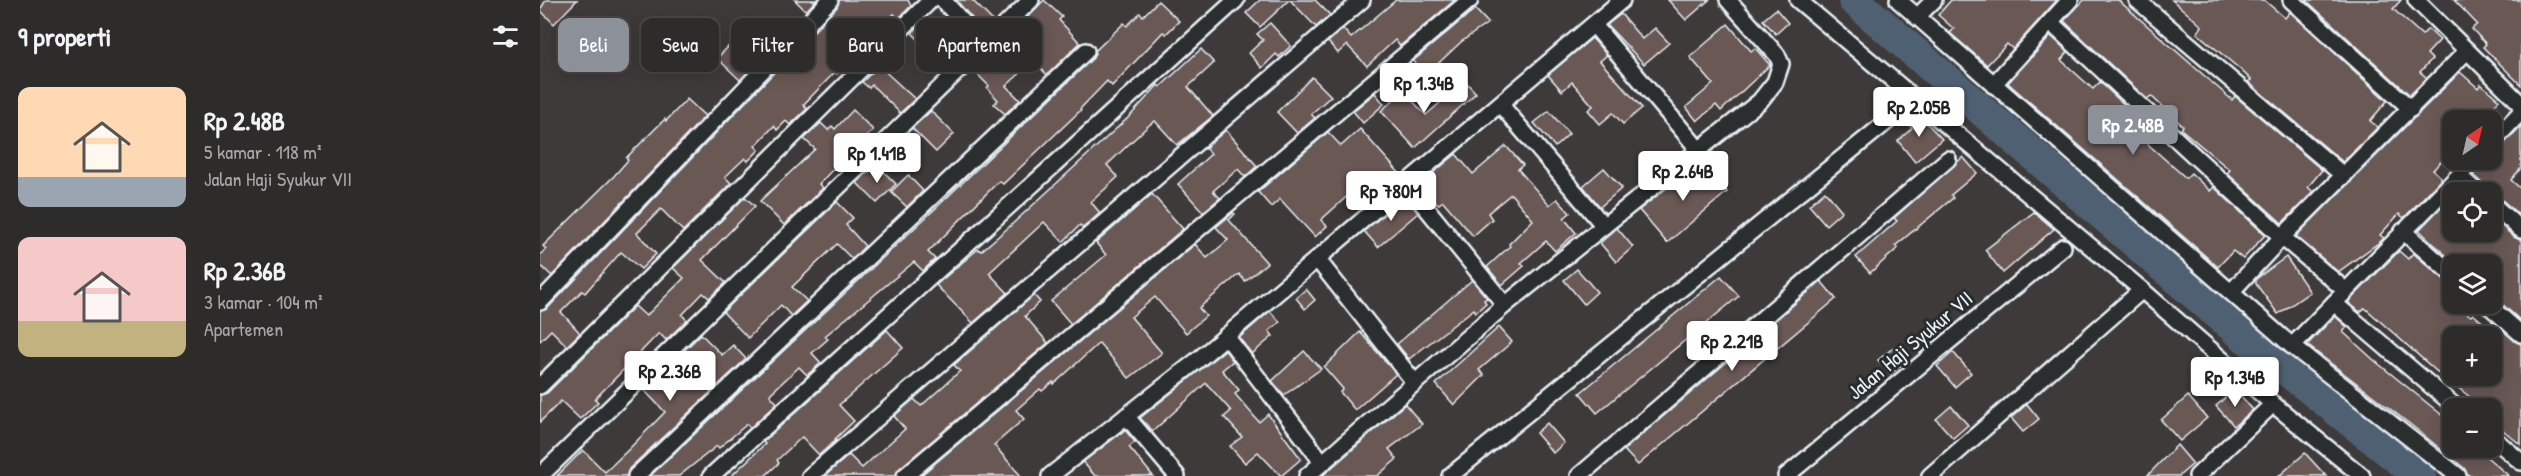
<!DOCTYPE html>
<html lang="id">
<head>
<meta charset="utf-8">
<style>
  :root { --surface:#2e2c2b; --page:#363433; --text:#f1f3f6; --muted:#a7a7a9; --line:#494847; --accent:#8c9099 }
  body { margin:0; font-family:"Patrick Hand",sans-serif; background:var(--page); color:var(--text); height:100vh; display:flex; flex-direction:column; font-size:22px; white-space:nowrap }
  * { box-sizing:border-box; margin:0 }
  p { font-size:20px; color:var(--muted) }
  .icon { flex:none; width:33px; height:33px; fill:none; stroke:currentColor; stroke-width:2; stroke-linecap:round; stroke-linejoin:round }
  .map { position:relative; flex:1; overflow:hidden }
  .panel { display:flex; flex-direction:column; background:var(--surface); width:540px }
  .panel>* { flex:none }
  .hud { position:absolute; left:18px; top:18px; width:570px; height:54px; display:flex; gap:12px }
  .needle { width:39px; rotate:34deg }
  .fabs { position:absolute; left:1902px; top:110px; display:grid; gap:12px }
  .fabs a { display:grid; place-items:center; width:60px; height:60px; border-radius:12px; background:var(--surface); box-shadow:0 3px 15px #0003,0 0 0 2px var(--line); font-size:30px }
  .price { position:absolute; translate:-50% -51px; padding:0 14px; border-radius:6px; background:#fff; color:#222; font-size:20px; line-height:39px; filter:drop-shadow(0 2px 3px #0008) }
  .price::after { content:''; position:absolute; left:50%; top:36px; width:18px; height:14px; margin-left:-9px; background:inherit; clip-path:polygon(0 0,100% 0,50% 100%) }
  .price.selected { background:var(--accent); color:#fff }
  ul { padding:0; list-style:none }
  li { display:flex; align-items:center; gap:18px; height:150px; padding:0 18px }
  li span { display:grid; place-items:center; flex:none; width:168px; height:120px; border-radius:12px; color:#555 }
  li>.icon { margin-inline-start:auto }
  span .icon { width:72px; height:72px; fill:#fffc; stroke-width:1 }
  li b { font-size:26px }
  h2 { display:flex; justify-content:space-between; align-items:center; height:72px; padding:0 18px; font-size:26px }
  .tag { padding:0 21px; border-radius:12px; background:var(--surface); box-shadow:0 3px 15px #0003,0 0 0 2px var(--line); font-size:21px; line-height:54px }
  .tag.selected { background:var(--accent); color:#fff }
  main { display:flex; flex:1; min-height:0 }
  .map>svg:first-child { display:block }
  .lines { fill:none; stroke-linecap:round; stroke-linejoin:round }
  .river { stroke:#4f6172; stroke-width:32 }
  .building { fill:#6b5954; stroke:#e8f1f8; stroke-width:1.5; fill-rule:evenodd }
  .street-casing { stroke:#e8f1f8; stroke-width:20 }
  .street { stroke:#2a2d2e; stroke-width:15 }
  .labels { text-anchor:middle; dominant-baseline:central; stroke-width:6; stroke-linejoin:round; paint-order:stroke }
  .street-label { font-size:21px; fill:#e8f1f8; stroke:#2a2d2e }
</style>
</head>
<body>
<main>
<section class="panel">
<h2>9 properti<svg class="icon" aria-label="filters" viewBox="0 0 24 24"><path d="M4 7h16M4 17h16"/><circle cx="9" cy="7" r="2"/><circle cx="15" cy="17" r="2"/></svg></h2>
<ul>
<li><span style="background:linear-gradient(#ffd9b3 75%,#9aa5b1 0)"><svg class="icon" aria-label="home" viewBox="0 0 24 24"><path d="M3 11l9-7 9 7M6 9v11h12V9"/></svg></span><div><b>Rp 2.48B</b><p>5 kamar · 118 m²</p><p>Jalan Haji Syukur VII</p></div></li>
<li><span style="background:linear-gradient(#f6c9c9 70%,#c2b280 0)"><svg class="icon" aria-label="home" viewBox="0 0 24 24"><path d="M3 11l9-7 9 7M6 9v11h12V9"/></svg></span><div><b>Rp 2.36B</b><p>3 kamar · 104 m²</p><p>Apartemen</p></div></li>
</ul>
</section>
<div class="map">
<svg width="1981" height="476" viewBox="0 0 1981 476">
  <rect width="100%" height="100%" fill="#3e3a39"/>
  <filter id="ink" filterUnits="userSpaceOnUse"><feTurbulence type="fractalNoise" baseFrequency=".0167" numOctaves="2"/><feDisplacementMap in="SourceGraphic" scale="12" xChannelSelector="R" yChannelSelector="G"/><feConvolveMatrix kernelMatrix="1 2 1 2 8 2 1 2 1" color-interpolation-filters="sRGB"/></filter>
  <g filter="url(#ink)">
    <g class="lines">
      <polyline class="river" points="1314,0 1700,333 1880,476"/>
    </g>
    <g class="building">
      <polygon points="6,0 37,0 14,24 0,10"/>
      <polygon points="255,0 276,0 266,11"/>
      <polygon points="299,0 368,0 371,6 358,19 354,14 321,48 325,52 308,68 305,65 297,74 295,72 263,105 267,109 250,125 246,121 237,130 234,126 215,146 219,150 208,161 205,158 185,177 191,183 143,231 121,209 97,233 116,254 101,269 81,252 45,293 42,291 21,312 40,333 27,346 11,330 0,341 0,311 7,309 297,7"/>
      <polygon points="416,0 432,0 454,22 444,32"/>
      <polygon points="504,0 522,17 519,20 540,43 507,75 494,61 466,86 480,100 465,114 454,104 458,100 447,88 449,86 435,72"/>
      <polygon points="720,0 749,0 720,27 706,13"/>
      <polygon points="750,0 775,0 790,15 776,27"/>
      <polygon points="856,0 915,0 860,46 855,40 827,66 807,45 798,53 788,42 803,29 811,38"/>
      <polygon points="1128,0 1169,0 1146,20"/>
      <polygon points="1411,0 1517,0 1473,49 1467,44 1447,65 1410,33 1414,29 1398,15"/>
      <polygon points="1544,0 1578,0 1692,100 1695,96 1782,170 1768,187 1773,192 1742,223 1687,173 1690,170 1641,129 1643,126 1611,96 1607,99 1524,21"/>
      <polygon points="1632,0 1724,0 1745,18 1750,12 1847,101 1830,121 1838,127 1803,162 1708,82 1711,80 1702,71 1657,33 1662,26"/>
      <polygon points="1766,0 1861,0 1853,9 1882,35 1888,29 1900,40 1887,54 1892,59 1880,72 1887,78 1870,95"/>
      <polygon points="1914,0 1981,0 1981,85 1943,47 1946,44 1932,29 1937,24"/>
      <polygon points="618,1 639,21 626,34 623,32 572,86 567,81 540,109 541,110 463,184 459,181 388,252 395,259 383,271 374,262 285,336 288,339 272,353 281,363 267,375 259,367 231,393 230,395 237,403 210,428 207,424 179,448 177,446 139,476 110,476 398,206 553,58 555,51 584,23 587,26 600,13 603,16"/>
      <polygon points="935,9 948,23 921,42 886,75 873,61"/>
      <polygon points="1236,9 1248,23 1236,34 1223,20"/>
      <polygon points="1081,14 1102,39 1115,28 1129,43 1104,64 1067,25"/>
      <polygon points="386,19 395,27 381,42 372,33"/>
      <polygon points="730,23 751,46 739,57 736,54 722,68 709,53 723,40 717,34"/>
      <polygon points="1188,24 1211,51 1215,48 1230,65 1181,111 1176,105 1157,121 1146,107 1173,84 1150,57"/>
      <polygon points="1511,36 1528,52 1521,60 1532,70 1553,89 1560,82 1594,114 1590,119 1602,130 1599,133 1610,146 1646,178 1651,173 1670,191 1674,187 1725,235 1703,259 1693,251 1678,267 1468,83"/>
      <polygon points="198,37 220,59 200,80 177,58"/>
      <polygon points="1052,38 1067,55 1060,61 1102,108 1083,124 1073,113 1060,124 1048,110 1053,106 1032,82 1022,91 1008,75"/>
      <polygon points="661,49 674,63 648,87 673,116 637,145 615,121 608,126 567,165 578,177 551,202 560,213 543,228 540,225 523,242 504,222 449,273 468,293 433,323 396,285 438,249 441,251 469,227 590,116 618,85 620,87"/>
      <polygon points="339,66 375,99 360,113 332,85 329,88 322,82"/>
      <polygon points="1920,72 1938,88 1941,84 1959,100 1941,120 1912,120 1912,150 1893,170 1902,178 1864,218 1859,214 1840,235 1844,238 1841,241 1798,272 1756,236"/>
      <polygon points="772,77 791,96 771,114 775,118 757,133 737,112"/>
      <polygon points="925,81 936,93 875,148 841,111 863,91 886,115"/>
      <polygon points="835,93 844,104 823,123 813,111"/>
      <polygon points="147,99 165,116 12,276 0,265 0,255 6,249 3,246 74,176 88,160 86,158 125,119 126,121"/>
      <polygon points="313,110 333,130 318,145 322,150 303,169 298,164 279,184 283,188 244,225 220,201 275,149 264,139 281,123 288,130 292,126 295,129"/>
      <polygon points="391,111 414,134 396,152 372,128"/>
      <polygon points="1009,111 1029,134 1015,147 994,123"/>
      <polygon points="1378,114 1402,139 1375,162 1358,141 1372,128 1367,122"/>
      <polygon points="1981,126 1981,168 1971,180 1981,189 1981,217 1959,197 1947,192 1944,185 1933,175 1944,159 1952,159 1952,152 1959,149"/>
      <polygon points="820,129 861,175 843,190 835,182 819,195 814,190 781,220 787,226 775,237 740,199 731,207 718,192 788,132 801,146"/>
      <polygon points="686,130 717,166 705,177 698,169 673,191 680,198 663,212 638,184 671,154 665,148"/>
      <polygon points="966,146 983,165 978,169 1009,205 1017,199 1030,213 1024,218 1036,233 1015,251 1006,241 981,263 984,266 962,285 947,267 970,246 969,244 993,220 971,194 948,213 952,219 933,236 903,201 899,204 893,200 880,184 916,154 933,174"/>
      <polygon points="1423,157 1437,173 1411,195 1413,198 1355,246 1358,248 1330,273 1316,257 1357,221 1354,218"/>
      <polygon points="1161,161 1187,192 1127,243 1099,210"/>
      <polygon points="336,164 356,184 337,203 317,183"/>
      <polygon points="1064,168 1082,188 1060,207 1043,186"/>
      <polygon points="368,175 383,191 367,207 351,192"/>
      <polygon points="1285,191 1302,211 1286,225 1269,205"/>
      <polygon points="612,194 643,229 531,324 511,301 566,255 556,243"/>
      <polygon points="1912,196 1912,231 1952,231 1952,217 1974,237 1981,240 1981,321 1952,295 1952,264 1915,264 1879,230"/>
      <polygon points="205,197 215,206 162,260 186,283 169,298 163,293 142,315 147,320 126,340 119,333 55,399 58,402 40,419 21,401 0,422 0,395 7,393 95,306 106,316 144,278 133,268"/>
      <polygon points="865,197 878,213 838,247 824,231"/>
      <polygon points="297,202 313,218 306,225 325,246 312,259 297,244 252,287 267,301 251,316 241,305 208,338 183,312"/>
      <polygon points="1494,212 1514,229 1463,273 1445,250"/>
      <polygon points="693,213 695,214 689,220 727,263 705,281 699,274 659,308 666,316 646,333 615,297 591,317 622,353 589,378 559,343 514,384 513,382 502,391 500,389 476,410 484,419 454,445 481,476 380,476 655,244 667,258 688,240 676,227"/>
      <polygon points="1077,228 1093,247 1076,262 1060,243"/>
      <path d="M 1859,251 L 1868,259 L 1873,253 L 1906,281 L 1912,283 L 1912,303 L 1931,316 L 1933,314 L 1952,330 L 1952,321 L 1975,341 L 1981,344 L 1981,445 L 1952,421 L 1952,408 L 1944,408 L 1912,383 L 1912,385 L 1825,308 L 1820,312 L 1808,302 ZM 1912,336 L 1952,336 L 1952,375 L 1912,375 Z"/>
      <polygon points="1746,257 1770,292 1738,314 1716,284 1716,279"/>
      <polygon points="1037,269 1057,292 1044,304 1024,280"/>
      <polygon points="1181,276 1199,296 1057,413 1040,393"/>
      <polygon points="932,280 947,298 944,300 946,303 936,312 934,309 869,359 857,344"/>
      <polygon points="1281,281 1296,299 1098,465 1084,450"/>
      <polygon points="766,289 775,300 765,309 756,298"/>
      <polygon points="494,295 500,302 485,316 508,343 359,469 355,476 285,476 309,455 322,468 365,429 354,416 374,399 381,406 420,371 414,365"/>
      <polygon points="730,311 740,322 729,331 733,336 712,354 699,338"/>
      <polygon points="1795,316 1807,327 1803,332 1835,361 1912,423 1912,447 1935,447 1969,476 1929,476 1924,468 1871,425 1767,345"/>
      <polygon points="959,327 972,342 939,370 944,375 914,405 896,384"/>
      <polygon points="347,330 363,348 299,405 314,421 295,439 296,440 279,455 262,437 237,460 239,463 225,476 191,476 225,444 223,442"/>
      <polygon points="820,332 856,374 815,410 800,392 803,389 784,367"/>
      <polygon points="161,334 182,355 193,345 206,359 89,469 87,476 17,476 43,450 65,472 89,449 125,412 104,390"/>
      <polygon points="1354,347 1366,361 1351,374 1338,360"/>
      <polygon points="685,350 693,361 682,370 699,390 695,394 719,422 728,414 761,459 741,476 718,452 705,463 690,446 702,437 684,417 691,411 666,383 613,431 600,418"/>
      <polygon points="764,351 781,369 744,395 732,381"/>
      <polygon points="1413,352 1431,373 1415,387 1397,366"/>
      <polygon points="1695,389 1713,410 1694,426 1676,406"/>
      <polygon points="1648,396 1667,418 1640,441 1621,420"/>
      <polygon points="865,404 882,424 849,449 857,459 837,476 782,476"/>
      <polygon points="1487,404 1499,419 1483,432 1471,418"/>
      <polygon points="1411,406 1428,425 1413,438 1396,419"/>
      <polygon points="1007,423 1024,443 1013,453 996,433"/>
      <polygon points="585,430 595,442 589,447 613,476 555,476 543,462"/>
      <polygon points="1637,445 1653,464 1639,476 1607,476"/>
      <polygon points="1765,453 1786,476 1739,476"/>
    </g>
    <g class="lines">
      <g class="street-casing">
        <g id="street">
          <polyline points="403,0 444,46"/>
          <polyline points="1258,0 1602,290 1733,404 1822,476"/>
          <polyline points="1358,0 1752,346 1918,476"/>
          <polyline points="1597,0 1804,176"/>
          <polyline points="1751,0 1871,109"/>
          <polyline points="1876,0 1981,104"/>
          <polyline points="1377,17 1394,0"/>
          <polyline points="1511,23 1742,237 1805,290"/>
          <polyline points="1054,25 1159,150"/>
          <polyline points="1453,85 1530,0"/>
          <polyline points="960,104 1064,226"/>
          <polyline points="1952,142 1981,112"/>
          <polyline points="1919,176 1937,192"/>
          <polyline points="866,183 965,305"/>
          <polyline points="1952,204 1981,230"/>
          <polyline points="1863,231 1912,274"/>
          <polyline points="777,259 875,383"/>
          <polyline points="1692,291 1742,237 1927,51"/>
          <polyline points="0,302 290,0"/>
          <polyline points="1794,303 1917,408"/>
          <polyline points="1946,303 1981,334"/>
          <polyline points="686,336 783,463"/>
          <polyline points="1752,346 1935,159"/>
          <polyline points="0,386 391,0"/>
          <polyline points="586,416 637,476"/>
          <polyline points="1952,437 1981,462"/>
          <polyline points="0,476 491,0"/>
          <polyline points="96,476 546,51"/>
          <polyline points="171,476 696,0"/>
          <polyline points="270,476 822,0"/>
          <polyline points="365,476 930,0"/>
          <polyline points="510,476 659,359 1082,0"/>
          <polyline points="767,476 965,305 1220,101 1235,82 1241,64 1237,55 1188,0"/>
          <polyline points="910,476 1349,120"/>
          <polyline points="1039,476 1408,159"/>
          <polyline points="1246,476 1523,247"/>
          <polyline points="1390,476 1602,290"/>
          <polyline points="1657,476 1733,404"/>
        </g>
      </g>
      <use href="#street" class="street"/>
    </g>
  </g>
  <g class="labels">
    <g class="street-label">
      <text transform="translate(1370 345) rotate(-40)">Jalan Haji Syukur VII</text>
    </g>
  </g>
</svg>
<div class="fabs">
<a><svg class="needle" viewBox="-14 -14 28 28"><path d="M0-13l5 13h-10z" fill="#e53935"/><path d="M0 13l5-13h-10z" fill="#a7a7a9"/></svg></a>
<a><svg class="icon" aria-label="locate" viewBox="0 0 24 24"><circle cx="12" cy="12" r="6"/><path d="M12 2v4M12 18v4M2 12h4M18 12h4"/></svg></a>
<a><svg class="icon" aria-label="layers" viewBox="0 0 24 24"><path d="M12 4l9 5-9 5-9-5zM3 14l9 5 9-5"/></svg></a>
<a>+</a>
<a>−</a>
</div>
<b class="price" style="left:884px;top:114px">Rp 1.34B</b>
<b class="price" style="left:1379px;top:138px">Rp 2.05B</b>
<b class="price selected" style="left:1593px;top:156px">Rp 2.48B</b>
<b class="price" style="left:337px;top:184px">Rp 1.41B</b>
<b class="price" style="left:1143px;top:202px">Rp 2.64B</b>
<b class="price" style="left:851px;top:222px">Rp 780M</b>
<b class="price" style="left:1192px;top:372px">Rp 2.21B</b>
<b class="price" style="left:130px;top:402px">Rp 2.36B</b>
<b class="price" style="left:1695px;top:408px">Rp 1.34B</b>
<div class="hud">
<a class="tag selected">Beli</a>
<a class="tag">Sewa</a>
<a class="tag">Filter</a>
<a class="tag">Baru</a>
<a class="tag">Apartemen</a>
</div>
</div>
</main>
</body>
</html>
